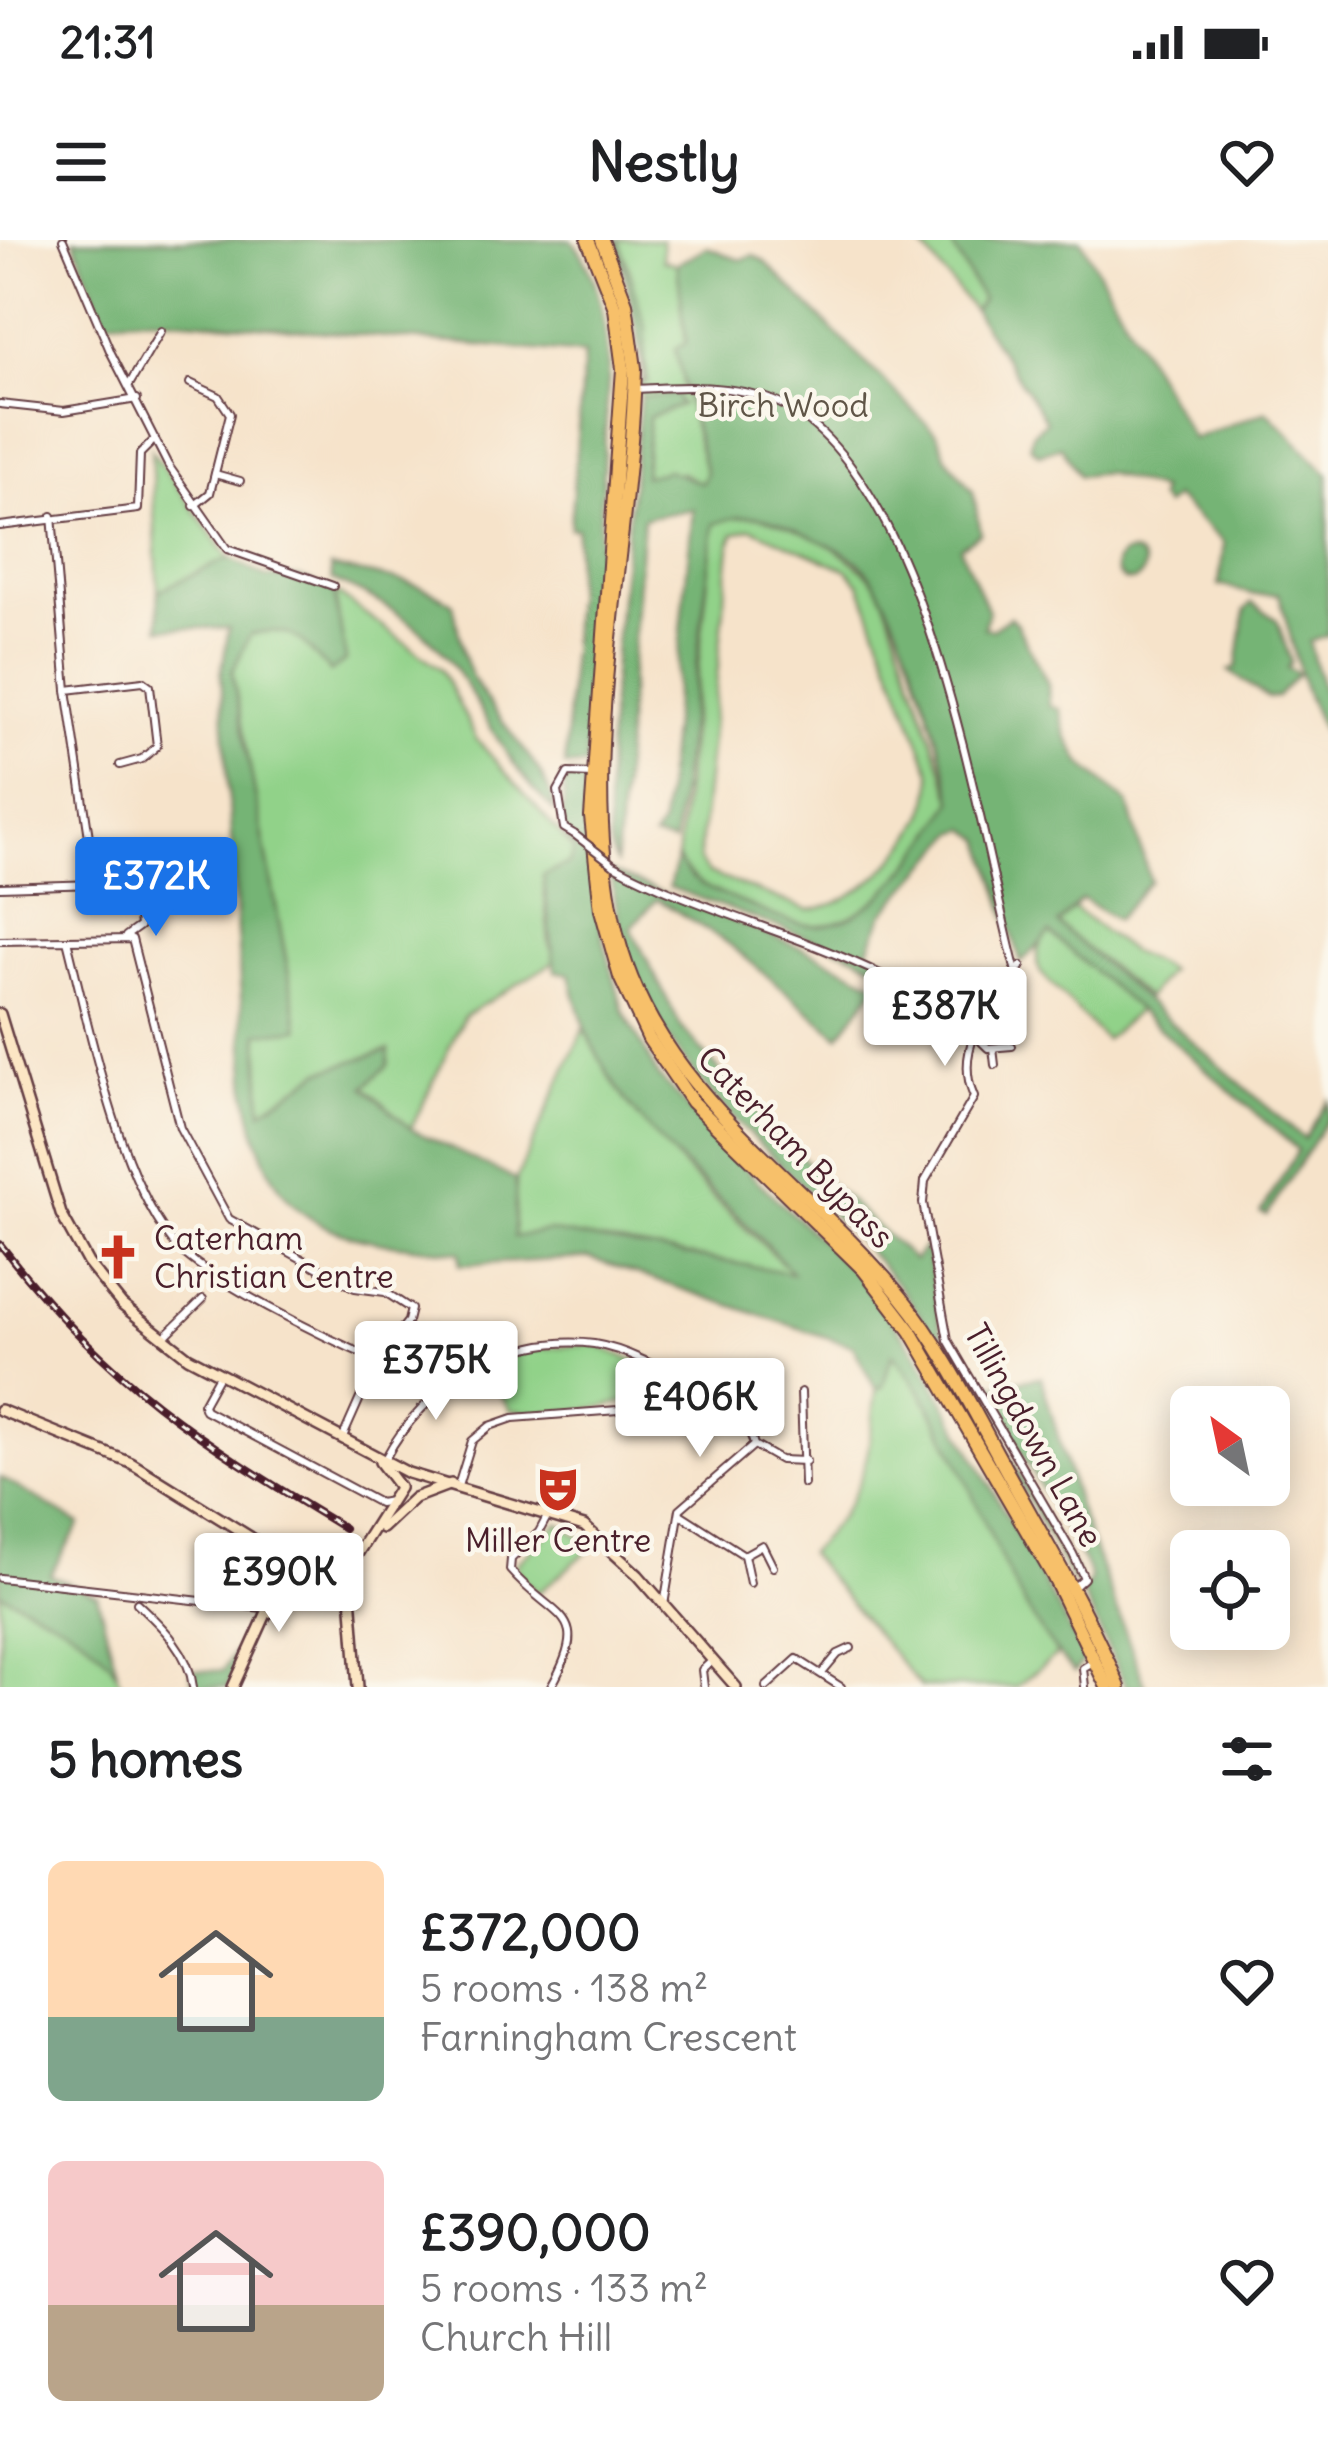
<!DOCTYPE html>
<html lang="en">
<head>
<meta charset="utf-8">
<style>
  :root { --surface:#fff; --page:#f2f2f2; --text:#202124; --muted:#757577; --accent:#1a73e8 }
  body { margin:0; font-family:Delius,sans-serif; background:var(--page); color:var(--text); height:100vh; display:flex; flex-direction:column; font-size:45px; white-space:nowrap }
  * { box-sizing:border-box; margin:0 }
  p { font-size:39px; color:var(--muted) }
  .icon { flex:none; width:66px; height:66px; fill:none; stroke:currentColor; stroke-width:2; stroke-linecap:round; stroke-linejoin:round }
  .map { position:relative; height:1447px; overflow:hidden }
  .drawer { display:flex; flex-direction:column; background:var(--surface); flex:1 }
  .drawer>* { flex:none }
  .needle { width:78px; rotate:327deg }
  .controls { position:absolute; left:1170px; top:1146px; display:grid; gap:24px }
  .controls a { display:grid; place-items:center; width:120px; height:120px; border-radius:18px; background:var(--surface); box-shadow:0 6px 30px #0003; font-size:60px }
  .price { position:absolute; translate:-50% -102px; padding:0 27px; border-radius:12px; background:#fff; color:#222; font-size:39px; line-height:78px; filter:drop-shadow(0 3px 6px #0008) }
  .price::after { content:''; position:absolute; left:50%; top:72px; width:36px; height:27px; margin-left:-18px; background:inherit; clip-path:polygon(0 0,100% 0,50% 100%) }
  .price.current { background:var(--accent); color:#fff }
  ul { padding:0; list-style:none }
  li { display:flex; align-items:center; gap:36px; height:300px; padding:0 48px }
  li span { display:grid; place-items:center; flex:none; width:336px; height:240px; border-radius:18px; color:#555 }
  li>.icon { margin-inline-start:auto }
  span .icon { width:144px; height:144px; fill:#fffc; stroke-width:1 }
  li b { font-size:51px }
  h2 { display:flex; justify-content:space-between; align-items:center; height:144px; padding:0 48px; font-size:51px }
  .status { display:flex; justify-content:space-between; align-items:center; height:84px; padding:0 60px; background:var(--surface); direction:ltr }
  .status svg { height:33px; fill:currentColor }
  header { display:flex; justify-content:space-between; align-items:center; height:156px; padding:0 48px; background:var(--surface); font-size:54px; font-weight:700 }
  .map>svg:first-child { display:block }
  .green { fill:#91d289; stroke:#6e785a; stroke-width:3; fill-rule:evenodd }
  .forest { fill:#74b475; stroke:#5f6a50; stroke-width:3 }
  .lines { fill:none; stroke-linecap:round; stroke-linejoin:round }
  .street-casing { stroke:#643c43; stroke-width:10 }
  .secondary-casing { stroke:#643c43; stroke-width:14 }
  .highway-casing { stroke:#643c43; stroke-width:16 }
  .street { stroke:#fff; stroke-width:6 }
  .secondary { stroke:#fce6c4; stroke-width:9 }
  .highway { stroke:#f7c06b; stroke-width:12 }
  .rail-casing { stroke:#4a1f2b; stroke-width:8 }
  .rail { stroke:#fbf7ec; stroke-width:3; stroke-dasharray:9; stroke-linecap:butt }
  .street-bridge-casing { stroke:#643c43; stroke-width:10; stroke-linecap:butt }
  .street-bridge { stroke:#fff; stroke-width:6 }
  .labels { text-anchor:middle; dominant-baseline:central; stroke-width:9; stroke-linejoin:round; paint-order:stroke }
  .park-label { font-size:33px; fill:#5f5547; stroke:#fbf7ec }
  .street-label { font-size:33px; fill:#4a1f2b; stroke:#fbf7ec }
  .poi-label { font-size:33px; fill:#4a1f2b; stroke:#fbf7ec; text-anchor:start }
</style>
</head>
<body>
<div class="status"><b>21:31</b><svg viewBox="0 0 49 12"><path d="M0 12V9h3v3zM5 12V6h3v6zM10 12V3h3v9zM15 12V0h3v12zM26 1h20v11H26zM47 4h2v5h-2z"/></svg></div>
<header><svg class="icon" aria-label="menu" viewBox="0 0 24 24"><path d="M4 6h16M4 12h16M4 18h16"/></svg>Nestly<svg class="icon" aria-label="heart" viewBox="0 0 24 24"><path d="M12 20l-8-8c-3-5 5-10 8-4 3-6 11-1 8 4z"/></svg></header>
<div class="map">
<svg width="1328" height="1447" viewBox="0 0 1328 1447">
  <rect width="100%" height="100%" fill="#fbf7ec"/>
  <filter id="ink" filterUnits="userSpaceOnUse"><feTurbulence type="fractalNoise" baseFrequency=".00833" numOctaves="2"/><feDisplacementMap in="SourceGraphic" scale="24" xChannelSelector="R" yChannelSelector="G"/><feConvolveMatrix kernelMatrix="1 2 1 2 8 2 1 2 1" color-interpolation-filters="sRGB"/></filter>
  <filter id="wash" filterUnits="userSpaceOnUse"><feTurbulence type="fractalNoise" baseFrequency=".004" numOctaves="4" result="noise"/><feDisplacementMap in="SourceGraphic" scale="48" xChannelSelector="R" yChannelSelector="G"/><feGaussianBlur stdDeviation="2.7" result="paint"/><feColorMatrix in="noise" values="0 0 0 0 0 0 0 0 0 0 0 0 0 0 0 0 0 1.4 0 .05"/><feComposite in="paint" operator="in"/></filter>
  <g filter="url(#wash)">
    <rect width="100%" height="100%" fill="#f6e3ca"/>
    <g class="green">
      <polygon points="618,0 662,0 663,20 677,24 689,89 682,143 706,234 702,244 682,233 644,236 649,177 680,165 641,157 640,141 648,141 631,34"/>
      <polygon points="917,0 949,0 982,59 974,71"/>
      <polygon points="151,210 229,318 158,351"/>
      <path d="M 745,272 C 796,284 849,309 882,351 L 953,560 C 929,604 878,680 823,685 C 796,688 767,673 743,663 C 718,653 689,644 677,618 L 714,283 ZM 751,288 L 847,330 L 860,344 L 931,532 C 940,587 861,668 808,670 L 708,633 L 699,620 L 730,306 L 734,294 Z"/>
      <path d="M 334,351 L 441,429 L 477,500 L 574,610 L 569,625 L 543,635 L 549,704 L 556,721 L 464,776 L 411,889 L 365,846 L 388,825 L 388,810 L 321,831 L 261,872 L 259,793 L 299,788 L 232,432 L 250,394 C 292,383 304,402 330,432 L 346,420 Z"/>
      <polygon points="1073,668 1130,711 1169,730 1147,758 1057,684"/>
      <path d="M 1049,692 L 1141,768 L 1105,800 L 1041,733 C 1033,717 1038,705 1049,692 Z"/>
      <path d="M 584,788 C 639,895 709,953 794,1034 L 548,991 L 514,997 L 516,940 Z"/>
      <path d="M 594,1104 L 690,1144 C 631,1161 572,1180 510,1170 L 491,1138 L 478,1144 L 471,1130 L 524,1110 Z"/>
      <path d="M 891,1113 L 916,1140 L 1057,1415 L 1016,1447 L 921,1447 L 808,1313 C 864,1258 868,1226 876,1150 L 883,1146 Z"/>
      <polygon points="558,1283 594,1306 538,1353 518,1334 517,1323"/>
      <path d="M 0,1353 C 46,1375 107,1393 122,1447 L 0,1447 Z"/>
    </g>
    <g class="forest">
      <path d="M 74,0 L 572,0 C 601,37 605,82 609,127 L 586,526 L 565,526 L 577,288 L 570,288 L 584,114 L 151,77 L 105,80 Z"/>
      <polygon points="608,0 619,2 646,88 644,144 638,92 622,26"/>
      <polygon points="949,0 1081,0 1192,199 1267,171 1328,234 1328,396 1309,402 1328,468 1328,503 1305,451 1279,354 1255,355 1219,345 1224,303 1174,257 1165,266 1158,259 1160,250 1106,233 1079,236 1061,206 1039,214 1030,205 1032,194 1046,181 974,71 982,59"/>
      <path d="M 707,7 L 740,20 L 753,15 L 764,21 L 937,194 L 947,218 L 973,252 L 981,293 L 960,307 L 988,371 L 984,388 L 992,389 L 1010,377 L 1016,383 L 1048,444 L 1049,465 L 1060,469 L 1066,496 L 1082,524 L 1128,563 L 1150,641 L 1116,680 L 1082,659 L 1058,684 L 1304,899 L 1328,861 L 1328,878 L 1267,975 L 1261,973 L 1298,910 L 1050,693 L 1021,723 L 983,599 L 967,589 L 956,593 L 884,673 L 868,711 L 923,742 L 915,744 L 844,711 L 669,647 L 677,618 C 689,644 718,653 743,663 C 767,673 796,688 823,685 C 877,680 929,604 953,560 C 943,509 896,352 858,322 C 843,309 819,301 801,292 C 767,277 750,270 714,284 L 674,603 L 653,598 L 662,584 L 693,269 L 643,278 L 616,623 C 587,584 636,234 640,162 L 641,157 L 677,155 L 680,166 L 649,177 L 644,236 L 667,230 L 702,243 L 706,233 L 675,109 L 686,103 L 677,24 Z"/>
      <circle cx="1130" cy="327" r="14"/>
      <path d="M 229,318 L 266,337 L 302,338 L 334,351 L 346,420 L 330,432 C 304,403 292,383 250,395 L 232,432 L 299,789 L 259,793 L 262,871 L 321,831 L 389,810 L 388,825 L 365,847 L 411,889 L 516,940 L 514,997 L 548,991 L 792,1033 C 704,929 600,883 570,734 L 555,731 L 543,635 L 569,624 L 574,610 L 562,586 L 565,540 L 570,534 L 584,537 L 585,591 L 603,698 L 623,770 L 659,837 L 726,911 L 858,1036 L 919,1116 L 1085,1418 L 1075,1432 C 994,1355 969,1199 892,1114 L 883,1146 L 876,1150 L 853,1106 L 589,1018 L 460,1025 L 460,1012 C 333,999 272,995 247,855 L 221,435 L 229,388 L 160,388 L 158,351 Z"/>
      <path d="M 331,327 C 374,337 416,337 453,364 C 458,385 460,409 468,428 C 486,473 552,528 554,571 C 508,526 491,485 458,433 C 431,389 379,359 332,340 Z"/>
      <polygon points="1252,363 1277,380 1291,422 1287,428 1298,434 1277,457 1268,458 1229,431 1237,427 1245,370"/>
      <path d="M 610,632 L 802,708 L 878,744 L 839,796 L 729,704 L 657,659 L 631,688 L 681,787 L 774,892 L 914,1020 L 926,1004 L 943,1101 L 1078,1335 L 1074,1343 C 1019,1248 959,1117 890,1036 C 800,929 673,852 627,713 C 618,687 616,658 610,632 Z"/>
      <polygon points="1041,1137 1079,1269 1146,1447 1126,1447 1082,1353 1091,1341 1089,1332 983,1146"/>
      <path d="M 0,1237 L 80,1284 L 50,1335 L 97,1355 L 118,1434 C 90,1390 45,1376 0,1353 Z"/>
      <polygon points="242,1401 228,1447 193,1447 191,1430 223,1431"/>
    </g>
  </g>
  <g filter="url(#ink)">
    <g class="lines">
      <g class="street-casing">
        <g id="street">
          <polyline points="63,0 111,113 168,225 227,309 333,346"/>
          <polyline points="190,143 218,156 230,174 210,253 194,266"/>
          <polyline points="129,145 161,91"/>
          <path d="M 635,149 C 682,146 735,143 779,163 C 928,233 977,585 1016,732"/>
          <polyline points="0,164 64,171 137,159"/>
          <polyline points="215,234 240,241"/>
          <polyline points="0,286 138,269 140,214 155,199"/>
          <polyline points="67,450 143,441 150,446 157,506 142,519 120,525"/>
          <polyline points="574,594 564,588 558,551 568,533 591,534"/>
          <path d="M 614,625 C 730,688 896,712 988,808 L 1012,806"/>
          <polyline points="0,647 96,644 67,450 52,276"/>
          <polyline points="126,696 140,686 138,668"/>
          <polyline points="67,700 132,699 180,888 229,979 355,1048 385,1052 411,1069 408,1081 377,1120 342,1199"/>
          <path d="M 0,701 L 67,700 C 89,786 117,931 172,1001 C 201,1038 330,1100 377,1120"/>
          <path d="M 1021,726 C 991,765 952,806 974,857 L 925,941 L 923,963 L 948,1100 L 1073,1314 L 1084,1338 L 1072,1349"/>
          <polyline points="993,808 995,825"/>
          <polyline points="164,1097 203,1059"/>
          <polyline points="219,1135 203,1164 205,1170 379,1263 390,1261"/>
          <polyline points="801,1152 804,1244"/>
          <polyline points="754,1205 780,1220 806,1221"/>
          <path d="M 385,1219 C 423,1146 509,1093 594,1104 C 626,1109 660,1128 688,1144 C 715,1158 747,1174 754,1205 L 680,1269 L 664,1365"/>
          <polyline points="458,1246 472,1201 490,1186 513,1178 618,1170 690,1144"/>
          <polyline points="680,1274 744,1315 750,1343"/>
          <path d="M 548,1275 L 539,1292 L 511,1319 L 510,1330 C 554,1381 594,1371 551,1447"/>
          <polyline points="744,1315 762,1305 773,1327"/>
          <polyline points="0,1338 272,1369"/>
          <path d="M 137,1363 C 162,1386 189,1412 193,1447"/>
          <polyline points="823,1432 838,1414 851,1408"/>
          <polyline points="704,1447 702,1430 712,1421"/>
          <polyline points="766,1447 797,1419 841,1447"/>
          <polyline points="1085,1447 1083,1428 1093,1422"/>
        </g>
      </g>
      <g class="secondary-casing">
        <g id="secondary">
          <polyline points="0,774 61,974 88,1023 122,1065 188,1117 408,1233 584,1286 638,1335 736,1447"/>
          <polyline points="0,1170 131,1223 324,1343"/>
          <polyline points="380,1222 399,1247"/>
          <polyline points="382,1288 414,1258 451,1244"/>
          <polyline points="341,1330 351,1354 358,1447"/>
          <polyline points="233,1447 266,1374 324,1343 354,1319 399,1248"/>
        </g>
      </g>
      <g class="highway-casing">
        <g id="highway">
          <polyline points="588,0 615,68 623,129 591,577 601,670 620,737 649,799 692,862 864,1030 911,1091 1053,1336 1107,1447"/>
          <path d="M 602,0 L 626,63 L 635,128 C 631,303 577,512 614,681 C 650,851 800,932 902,1058 C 946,1112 976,1176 1010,1237 C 1048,1306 1089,1374 1119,1447"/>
        </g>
      </g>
      <use href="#street" class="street"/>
      <use href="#secondary" class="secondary"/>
      <use href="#highway" class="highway"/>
      <g class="rail-casing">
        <path id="rail" d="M 0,1004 C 105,1141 199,1201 344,1288"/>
      </g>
      <use href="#rail" class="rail"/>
      <g class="street-bridge-casing">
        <polyline id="street-bridge" points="574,594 614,625"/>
      </g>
      <use href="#street-bridge" class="street-bridge"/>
    </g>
  </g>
  <defs>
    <g id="church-bare" transform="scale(3.6)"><path d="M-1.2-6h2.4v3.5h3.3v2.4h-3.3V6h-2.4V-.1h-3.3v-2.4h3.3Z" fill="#c8321e" stroke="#fbf7ec" stroke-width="2.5" paint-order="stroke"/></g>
    <g id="theatre-bare" transform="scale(3.6)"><path d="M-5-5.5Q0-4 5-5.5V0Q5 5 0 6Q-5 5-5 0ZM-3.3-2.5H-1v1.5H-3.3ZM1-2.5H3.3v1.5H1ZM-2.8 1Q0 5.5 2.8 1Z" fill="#c8321e" stroke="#fbf7ec" stroke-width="2.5" paint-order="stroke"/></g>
  </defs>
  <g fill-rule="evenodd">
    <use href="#church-bare" x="118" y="1017"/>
    <use href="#theatre-bare" x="558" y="1249"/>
  </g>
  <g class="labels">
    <g class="park-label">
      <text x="783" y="165">Birch Wood</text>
    </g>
    <g class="street-label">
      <text transform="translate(796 907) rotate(46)">Caterham Bypass</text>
      <text transform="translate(1034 1195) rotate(61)">Tillingdown Lane</text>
    </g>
    <g class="poi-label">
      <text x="154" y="998">Caterham<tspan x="154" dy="38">Christian Centre</tspan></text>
      <text x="558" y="1300" text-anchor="middle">Miller Centre</text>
    </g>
  </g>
</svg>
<div class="controls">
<a><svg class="needle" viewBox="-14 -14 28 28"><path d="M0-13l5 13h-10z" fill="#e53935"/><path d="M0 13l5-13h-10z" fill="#757577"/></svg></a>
<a><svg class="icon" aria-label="locate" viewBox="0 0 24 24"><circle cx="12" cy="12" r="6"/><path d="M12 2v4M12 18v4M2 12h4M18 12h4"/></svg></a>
</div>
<b class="price current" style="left:156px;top:699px">£372K</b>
<b class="price" style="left:945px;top:829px">£387K</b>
<b class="price" style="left:436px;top:1183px">£375K</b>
<b class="price" style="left:700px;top:1220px">£406K</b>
<b class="price" style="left:279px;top:1395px">£390K</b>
</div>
<section class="drawer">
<h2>5 homes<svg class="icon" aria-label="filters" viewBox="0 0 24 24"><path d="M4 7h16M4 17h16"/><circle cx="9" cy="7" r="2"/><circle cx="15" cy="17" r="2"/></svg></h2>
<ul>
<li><span style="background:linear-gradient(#ffd9b3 65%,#7fa58c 0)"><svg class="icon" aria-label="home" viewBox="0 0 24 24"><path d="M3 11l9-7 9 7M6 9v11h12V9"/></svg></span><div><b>£372,000</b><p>5 rooms · 138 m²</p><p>Farningham Crescent</p></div><svg class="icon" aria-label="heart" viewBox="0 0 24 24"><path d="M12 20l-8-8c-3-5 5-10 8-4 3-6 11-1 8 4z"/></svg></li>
<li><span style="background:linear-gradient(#f6c9c9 60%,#b9a48a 0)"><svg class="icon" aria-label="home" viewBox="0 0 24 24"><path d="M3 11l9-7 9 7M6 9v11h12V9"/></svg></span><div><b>£390,000</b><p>5 rooms · 133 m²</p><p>Church Hill</p></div><svg class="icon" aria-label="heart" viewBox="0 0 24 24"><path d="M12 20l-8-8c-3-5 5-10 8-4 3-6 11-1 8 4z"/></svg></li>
</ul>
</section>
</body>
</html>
